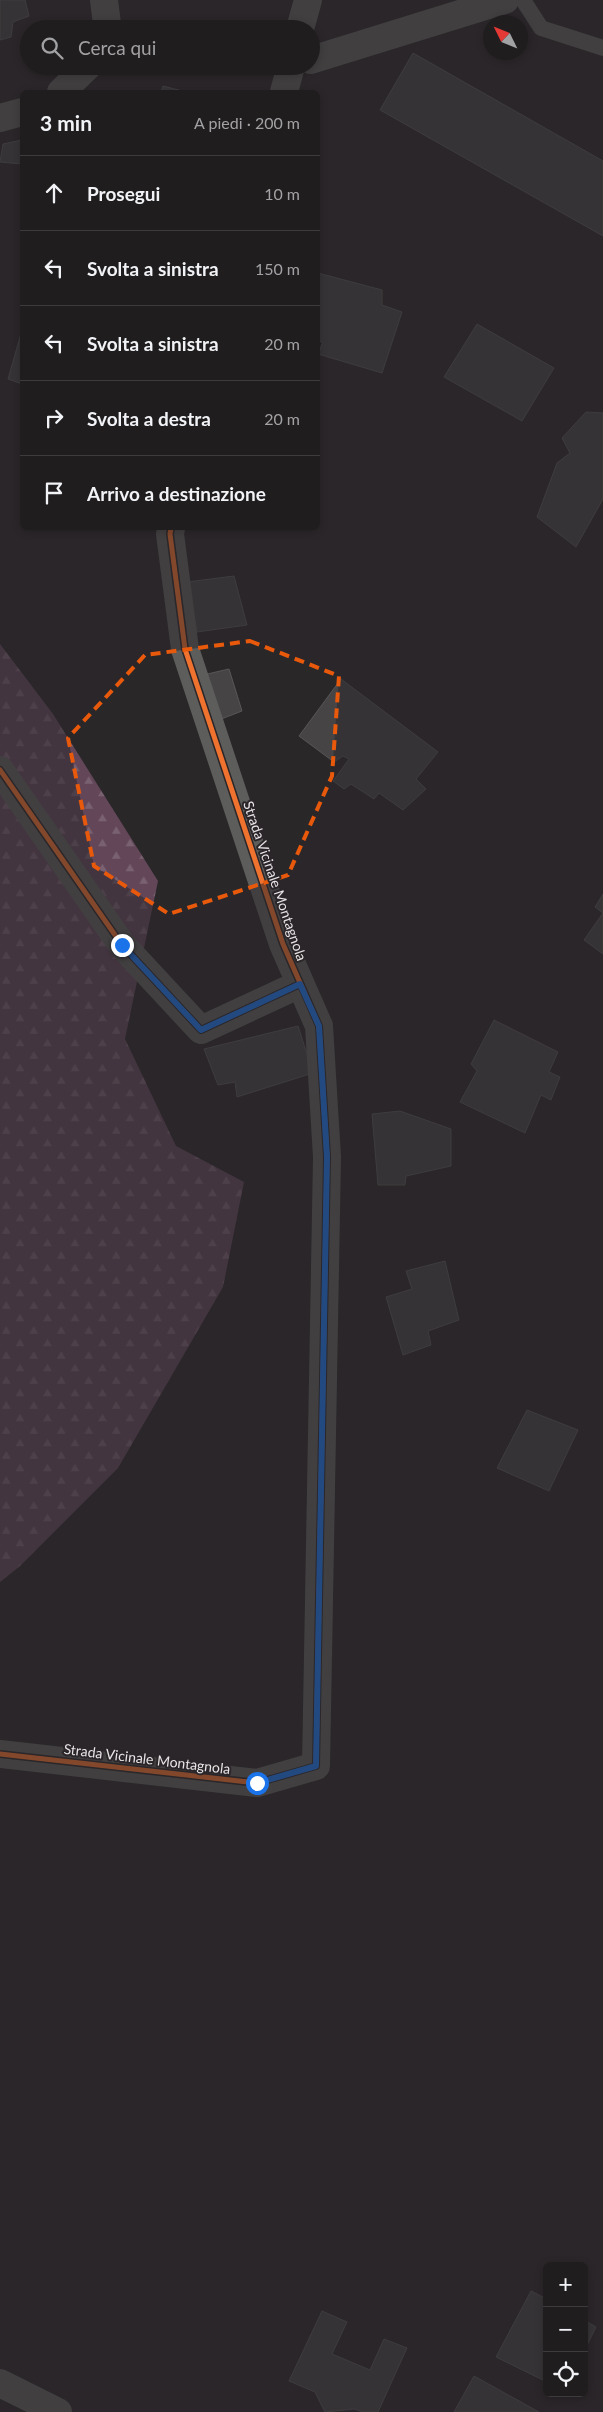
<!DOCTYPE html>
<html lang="it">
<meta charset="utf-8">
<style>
:root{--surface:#201d1f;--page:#2d2a2c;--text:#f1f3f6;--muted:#a2a2a4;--line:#3d3b3d}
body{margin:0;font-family:Lato,sans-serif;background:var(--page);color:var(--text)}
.controls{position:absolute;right:15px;bottom:15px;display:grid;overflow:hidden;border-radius:8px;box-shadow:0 2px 8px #0003}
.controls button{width:45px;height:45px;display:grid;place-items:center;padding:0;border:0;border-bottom:1px solid var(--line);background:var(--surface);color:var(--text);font:25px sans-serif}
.compass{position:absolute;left:483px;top:15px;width:45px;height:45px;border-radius:50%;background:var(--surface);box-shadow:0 2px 8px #0003;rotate:313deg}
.stop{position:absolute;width:15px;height:15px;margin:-11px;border:4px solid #1a73e8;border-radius:50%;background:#fff}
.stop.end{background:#1a73e8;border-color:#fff;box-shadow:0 1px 5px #0008}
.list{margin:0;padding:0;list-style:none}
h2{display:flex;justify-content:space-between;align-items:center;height:65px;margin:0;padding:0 20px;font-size:21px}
h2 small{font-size:16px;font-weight:400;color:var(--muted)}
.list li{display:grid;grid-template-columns:32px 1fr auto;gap:15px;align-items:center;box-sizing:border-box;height:75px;padding:0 20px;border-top:1px solid var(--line)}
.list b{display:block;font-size:19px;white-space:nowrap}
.list em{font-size:16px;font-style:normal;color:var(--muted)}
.icon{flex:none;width:28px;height:28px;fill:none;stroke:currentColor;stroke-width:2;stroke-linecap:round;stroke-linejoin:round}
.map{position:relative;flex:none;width:603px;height:2412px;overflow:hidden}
.search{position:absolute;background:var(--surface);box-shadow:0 2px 8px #0003;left:20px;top:20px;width:300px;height:55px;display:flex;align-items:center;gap:12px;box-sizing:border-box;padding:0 18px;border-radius:28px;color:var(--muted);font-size:19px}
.panel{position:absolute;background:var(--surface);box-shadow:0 2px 8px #0003;left:20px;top:90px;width:300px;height:440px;border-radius:8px}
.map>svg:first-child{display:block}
.forest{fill:url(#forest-firs)}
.building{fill:#464445;stroke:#585657}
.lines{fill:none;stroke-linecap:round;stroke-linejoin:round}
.service{stroke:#5d5e5c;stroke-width:16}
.minor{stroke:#5d5e5c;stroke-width:28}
.cycleway-casing{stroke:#2b2629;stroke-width:8}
.cycleway{stroke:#ef722f;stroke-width:5}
.route{stroke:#1a73e8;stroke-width:6}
.marked{fill:none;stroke:#e8590c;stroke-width:4;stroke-dasharray:10 6;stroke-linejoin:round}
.labels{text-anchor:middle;stroke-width:4;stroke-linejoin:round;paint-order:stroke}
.street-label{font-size:14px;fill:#e8e5e7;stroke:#2b2629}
</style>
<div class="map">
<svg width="603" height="2412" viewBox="0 0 603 2412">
<defs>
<pattern id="forest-firs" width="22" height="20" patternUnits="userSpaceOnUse" patternTransform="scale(1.25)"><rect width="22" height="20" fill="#634759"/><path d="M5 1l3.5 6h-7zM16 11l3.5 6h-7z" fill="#796171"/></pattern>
</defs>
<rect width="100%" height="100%" fill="#2a2729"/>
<polygon class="forest" points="0,644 53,714 158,881 125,1039 176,1146 244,1182 223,1287 118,1468 20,1566 0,1582"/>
<g class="building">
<polygon points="0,0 25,0 29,16 13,22 11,37 0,40"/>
<polygon points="413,53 603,161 603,236 380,110"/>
<polygon points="163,86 186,92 161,92"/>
<polygon points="22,140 22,164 0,162 3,144"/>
<polygon points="318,273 382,290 382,305 402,312 382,373 318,354 323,342 318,341"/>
<polygon points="477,324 554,368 522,421 444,377"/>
<polygon points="22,330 22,384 8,379"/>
<polygon points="586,412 603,413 603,499 576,547 537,517 557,463 570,453 562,438"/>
<polygon points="234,576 247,625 197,632 187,582"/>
<polygon points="229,669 242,711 216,721 203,675"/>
<polygon points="341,679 438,752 416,779 426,789 403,810 379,793 374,799 351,784 344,789 333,781 349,759 343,756 334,762 299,736"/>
<polygon points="603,894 603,954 584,940 603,913 595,907"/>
<polygon points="494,1020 558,1052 549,1072 560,1077 551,1100 541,1095 525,1133 460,1102 477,1071 471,1064"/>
<polygon points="298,1026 313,1073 237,1097 235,1082 218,1085 204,1049"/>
<polygon points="400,1111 451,1129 451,1166 406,1176 405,1185 378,1185 372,1114"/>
<polygon points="445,1261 459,1320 428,1331 431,1345 403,1355 386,1297 412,1289 406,1271"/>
<polygon points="527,1410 578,1430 549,1491 497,1468"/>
<polygon points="531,2291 547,2299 547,2382 496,2357"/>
<polygon points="322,2311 347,2322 332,2354 370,2370 384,2339 407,2348 378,2412 363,2412 354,2409 325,2412 315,2392 289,2381"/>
<polygon points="584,2320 596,2327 584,2351"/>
<polygon points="474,2376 539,2412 454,2412"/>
</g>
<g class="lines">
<polyline class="service" points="523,0 541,28 603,48"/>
<g class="minor">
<polyline points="104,0 107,24 105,29"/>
<polyline points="300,29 308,0"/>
<polyline points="311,60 505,0"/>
<polyline points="61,92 88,66"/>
<polyline points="284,92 291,66"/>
<polyline points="0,118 22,112"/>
<polyline points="0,770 122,945 201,1030 300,984"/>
<polyline points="0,1754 257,1783 316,1766 327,1157 319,1026 283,944 185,649 170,534 171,528"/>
<polyline points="0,2383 58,2412"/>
</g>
<g class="cycleway-casing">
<g id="cycleway">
<polyline points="0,770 122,945 201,1030 300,984"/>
<polyline points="0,1754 257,1783 316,1766 327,1157 319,1026 283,944 185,649 170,534 171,528"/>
</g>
</g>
<use href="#cycleway" class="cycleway"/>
</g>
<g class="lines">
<polyline class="route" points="122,945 201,1030 300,984 319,1026 327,1157 316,1766 257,1783"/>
</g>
<path d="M0 0H603V2412H0ZM 250,641 L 339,676 L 332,776 L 288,875 L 169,914 L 94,866 L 68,738 L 145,655 Z" fill="#2a2729" fill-opacity=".55" fill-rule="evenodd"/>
<path class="marked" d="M 250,641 L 339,676 L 332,776 L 288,875 L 169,914 L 94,866 L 68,738 L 145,655 Z"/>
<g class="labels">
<g class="street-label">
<text transform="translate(275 881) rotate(71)" y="5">Strada Vicinale Montagnola</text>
<text transform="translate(147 1759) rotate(7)" y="5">Strada Vicinale Montagnola</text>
</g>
</g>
</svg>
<div class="controls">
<button>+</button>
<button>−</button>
<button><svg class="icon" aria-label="locate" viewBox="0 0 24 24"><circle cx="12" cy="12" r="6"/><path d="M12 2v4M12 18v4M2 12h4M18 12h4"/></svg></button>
</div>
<svg class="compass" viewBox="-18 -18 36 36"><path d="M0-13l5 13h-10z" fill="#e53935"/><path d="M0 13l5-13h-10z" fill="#a2a2a4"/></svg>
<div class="stop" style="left:257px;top:1783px"></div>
<div class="stop end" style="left:122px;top:945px"></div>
<div class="search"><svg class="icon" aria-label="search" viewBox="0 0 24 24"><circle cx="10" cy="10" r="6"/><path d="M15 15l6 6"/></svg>Cerca qui</div>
<section class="panel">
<h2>3 min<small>A piedi · 200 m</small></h2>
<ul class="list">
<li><svg class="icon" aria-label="ahead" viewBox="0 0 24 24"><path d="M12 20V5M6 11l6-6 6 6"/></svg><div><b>Prosegui</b></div><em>10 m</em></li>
<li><svg class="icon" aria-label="left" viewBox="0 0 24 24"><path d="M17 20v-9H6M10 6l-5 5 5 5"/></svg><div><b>Svolta a sinistra</b></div><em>150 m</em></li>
<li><svg class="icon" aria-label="left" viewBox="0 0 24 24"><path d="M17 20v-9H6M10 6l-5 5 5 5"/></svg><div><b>Svolta a sinistra</b></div><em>20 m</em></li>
<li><svg class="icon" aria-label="right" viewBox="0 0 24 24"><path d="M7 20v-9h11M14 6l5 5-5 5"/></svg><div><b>Svolta a destra</b></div><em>20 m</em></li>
<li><svg class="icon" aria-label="arrive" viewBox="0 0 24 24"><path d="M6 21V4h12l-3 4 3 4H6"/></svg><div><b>Arrivo a destinazione</b></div></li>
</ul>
</section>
</div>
